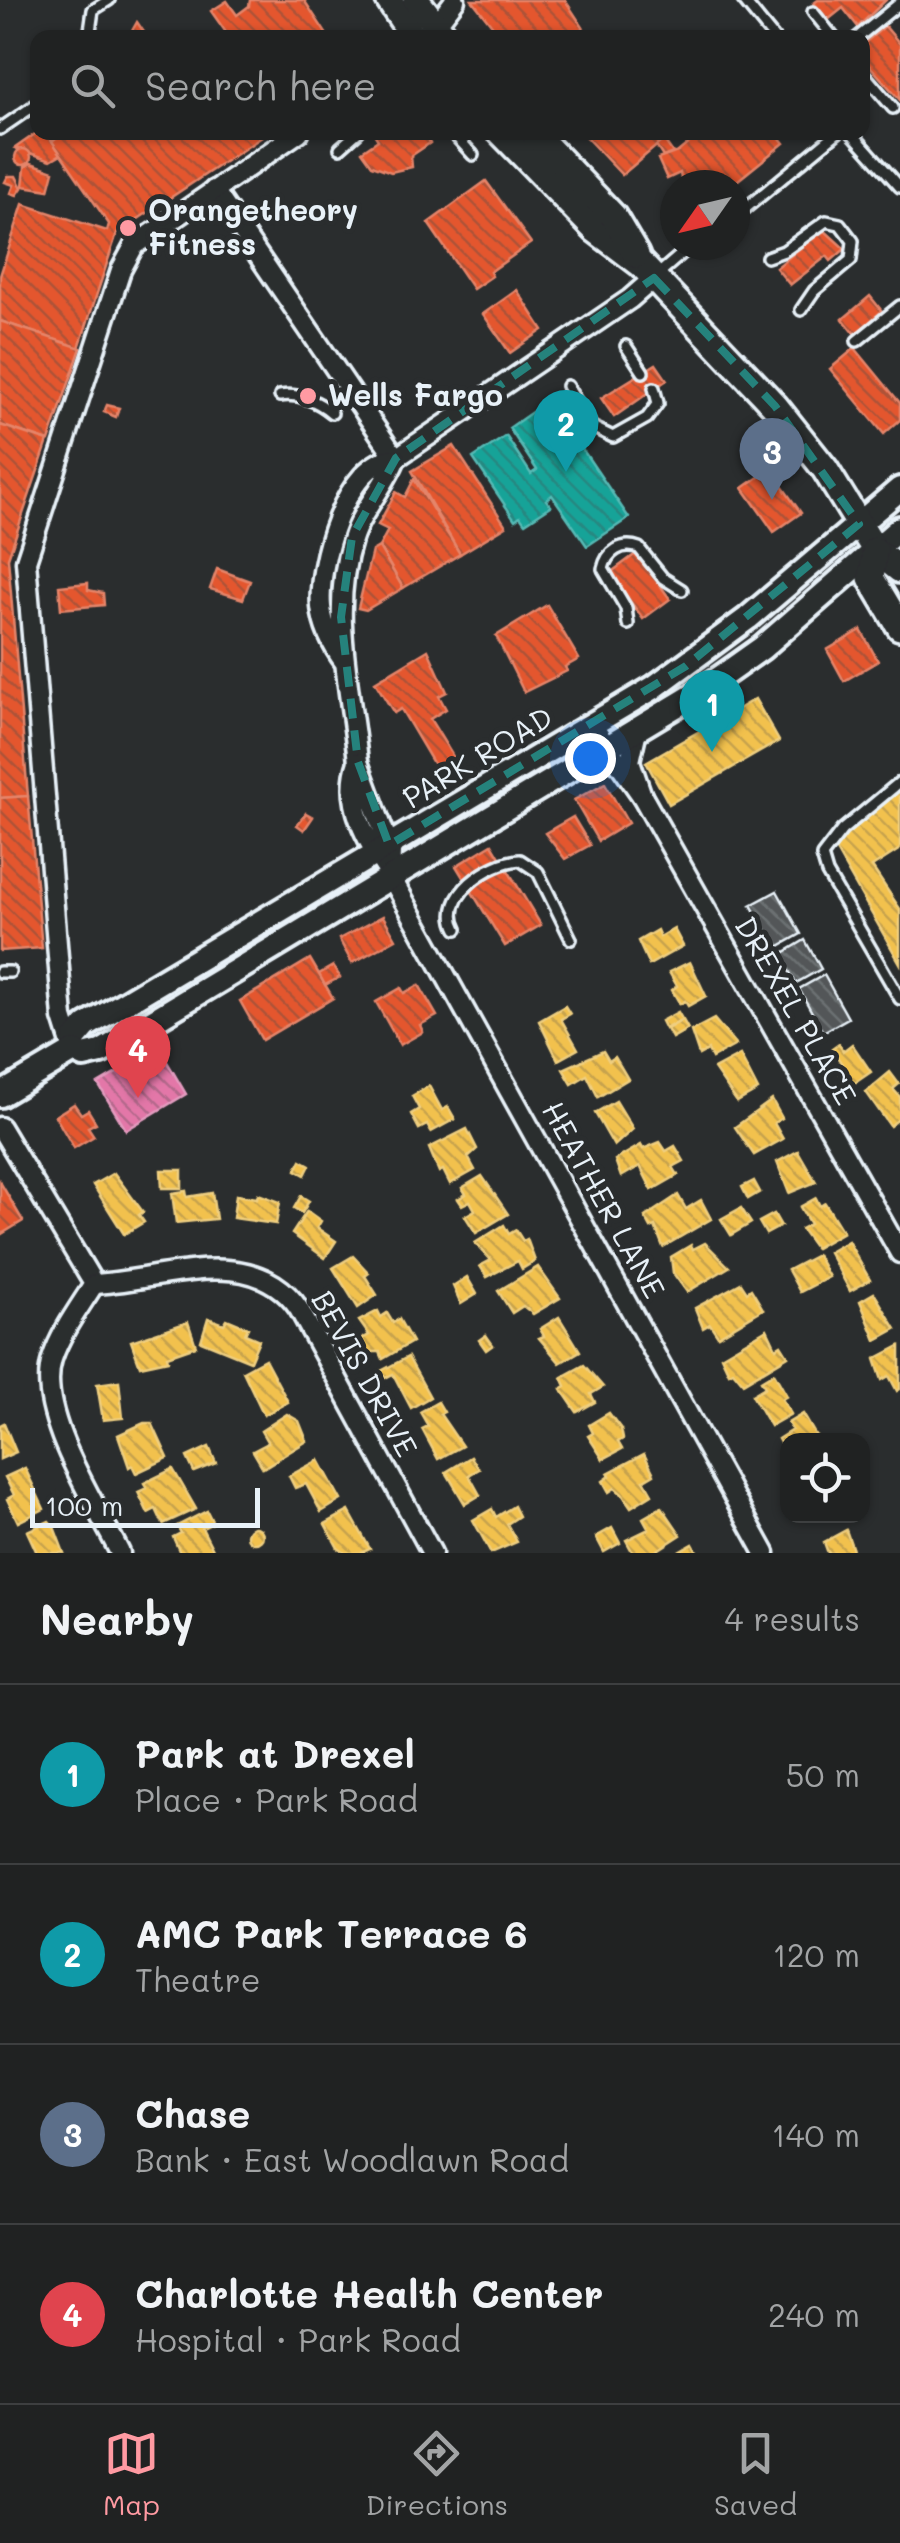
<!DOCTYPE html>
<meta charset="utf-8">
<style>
:root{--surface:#202222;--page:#2d2f2f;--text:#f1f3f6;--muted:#a2a4a5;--line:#3d3f40;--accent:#ff9aa2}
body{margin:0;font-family:Mali,sans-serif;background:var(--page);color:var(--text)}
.controls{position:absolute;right:30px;bottom:30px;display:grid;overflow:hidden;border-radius:20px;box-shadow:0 2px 8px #0004}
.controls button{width:90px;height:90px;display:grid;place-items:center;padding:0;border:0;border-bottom:2px solid var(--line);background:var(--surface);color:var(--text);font:50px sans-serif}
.compass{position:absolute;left:660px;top:170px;width:90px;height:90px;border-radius:50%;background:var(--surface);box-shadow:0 2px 8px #0004;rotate:236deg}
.scale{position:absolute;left:30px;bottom:25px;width:230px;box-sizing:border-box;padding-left:10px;border:5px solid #e8f1f8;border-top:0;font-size:28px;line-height:35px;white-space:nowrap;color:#e8f1f8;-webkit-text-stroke:8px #2a2d2e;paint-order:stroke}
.you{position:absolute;left:590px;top:758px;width:35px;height:35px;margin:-25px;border:8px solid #fff;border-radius:50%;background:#1a73e8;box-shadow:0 0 0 15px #1a73e833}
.badge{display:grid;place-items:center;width:65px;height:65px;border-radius:50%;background:var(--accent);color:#fff;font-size:32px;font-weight:700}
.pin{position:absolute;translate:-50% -82px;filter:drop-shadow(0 2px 5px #0008)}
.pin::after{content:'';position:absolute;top:52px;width:35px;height:30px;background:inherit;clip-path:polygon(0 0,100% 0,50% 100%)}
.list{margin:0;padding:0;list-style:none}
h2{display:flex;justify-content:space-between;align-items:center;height:130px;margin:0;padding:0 40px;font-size:42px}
h2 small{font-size:32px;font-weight:400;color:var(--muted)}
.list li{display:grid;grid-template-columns:65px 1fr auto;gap:30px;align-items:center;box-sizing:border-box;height:180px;padding:0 40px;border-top:2px solid var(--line)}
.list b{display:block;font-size:38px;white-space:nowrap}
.list p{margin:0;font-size:32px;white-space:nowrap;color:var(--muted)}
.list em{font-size:32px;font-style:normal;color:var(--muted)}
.icon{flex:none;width:55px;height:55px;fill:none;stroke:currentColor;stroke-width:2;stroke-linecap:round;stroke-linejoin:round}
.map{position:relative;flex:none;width:900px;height:1553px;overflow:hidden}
.search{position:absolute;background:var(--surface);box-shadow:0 2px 8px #0004;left:30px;right:30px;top:30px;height:110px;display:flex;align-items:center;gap:25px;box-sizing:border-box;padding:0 35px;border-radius:20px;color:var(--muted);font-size:38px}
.sheet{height:850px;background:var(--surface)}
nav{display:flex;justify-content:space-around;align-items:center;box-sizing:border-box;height:140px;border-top:2px solid var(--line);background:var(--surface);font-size:28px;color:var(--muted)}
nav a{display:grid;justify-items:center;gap:5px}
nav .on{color:var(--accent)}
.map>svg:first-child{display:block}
.homes{fill:url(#homes-back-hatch);stroke:#efcf81;stroke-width:2.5}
.shops{fill:url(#shops-back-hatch);stroke:#e5856b;stroke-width:2.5}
.health{fill:url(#health-back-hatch);stroke:#e49cc0;stroke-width:2.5}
.public{fill:url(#public-back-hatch);stroke:#56bab5;stroke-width:2.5}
.building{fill:url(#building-back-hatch);stroke:#e8f1f8;stroke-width:2.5}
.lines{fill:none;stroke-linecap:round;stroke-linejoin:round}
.service-casing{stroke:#e8f1f8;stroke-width:16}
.minor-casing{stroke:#e8f1f8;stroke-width:25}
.secondary-casing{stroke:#e8f1f8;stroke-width:30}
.primary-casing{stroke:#e8f1f8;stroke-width:32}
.service{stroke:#2a2d2e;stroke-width:9}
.minor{stroke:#2a2d2e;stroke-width:18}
.secondary{stroke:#2a2d2e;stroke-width:22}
.primary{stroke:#2a2d2e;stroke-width:25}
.marked{fill:none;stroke:#25827c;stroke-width:8;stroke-dasharray:20 12;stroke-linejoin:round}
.poi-dot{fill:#ff9aa2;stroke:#2a2d2e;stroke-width:4}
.labels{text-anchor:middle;stroke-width:10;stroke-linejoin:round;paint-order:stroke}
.poi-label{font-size:30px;font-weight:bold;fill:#e8f1f8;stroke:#2a2d2e;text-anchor:start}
.street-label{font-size:30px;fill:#e8f1f8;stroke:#2a2d2e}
</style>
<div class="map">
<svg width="900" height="1553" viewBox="0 0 900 1553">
<defs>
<pattern id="homes-back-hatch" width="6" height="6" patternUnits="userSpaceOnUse" patternTransform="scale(2.5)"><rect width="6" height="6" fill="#f2c14e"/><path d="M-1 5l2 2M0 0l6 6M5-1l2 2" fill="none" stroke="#c7a34d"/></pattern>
<pattern id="shops-back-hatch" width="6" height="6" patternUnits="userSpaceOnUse" patternTransform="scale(2.5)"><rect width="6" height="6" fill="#e4572e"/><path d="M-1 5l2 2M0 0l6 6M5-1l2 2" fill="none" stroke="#ad5238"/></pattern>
<pattern id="health-back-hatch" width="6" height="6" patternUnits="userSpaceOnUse" patternTransform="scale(2.5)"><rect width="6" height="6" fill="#e377a8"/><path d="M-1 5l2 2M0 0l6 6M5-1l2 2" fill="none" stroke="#b4698c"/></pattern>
<pattern id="public-back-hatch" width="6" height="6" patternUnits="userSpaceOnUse" patternTransform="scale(2.5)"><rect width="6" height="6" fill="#17a398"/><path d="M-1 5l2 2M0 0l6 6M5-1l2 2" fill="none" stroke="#258881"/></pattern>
<pattern id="building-back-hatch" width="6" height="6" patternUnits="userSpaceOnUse" patternTransform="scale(2.5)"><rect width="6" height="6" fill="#535759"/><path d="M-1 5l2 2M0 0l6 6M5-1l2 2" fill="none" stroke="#6c7072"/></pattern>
</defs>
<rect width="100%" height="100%" fill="#2a2d2e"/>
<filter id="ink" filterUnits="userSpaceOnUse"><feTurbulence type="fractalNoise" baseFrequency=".01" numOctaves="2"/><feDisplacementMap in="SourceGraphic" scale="20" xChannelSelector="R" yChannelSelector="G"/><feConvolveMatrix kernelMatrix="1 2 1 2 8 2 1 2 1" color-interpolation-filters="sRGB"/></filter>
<g filter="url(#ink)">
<g class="homes">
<polygon points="755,699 779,741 669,804 646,762"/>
<polygon points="900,787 900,849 872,867 900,909 900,963 832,844"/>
<polygon points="674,929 683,946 649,965 638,941 657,930 660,937"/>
<polygon points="690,962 706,996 688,1006 685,1001 680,1004 672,990 677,986 669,972"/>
<polygon points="565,1006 570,1014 561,1019 578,1049 558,1060 539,1021"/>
<polygon points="678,1012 682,1019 665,1029 661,1021"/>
<polygon points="714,1019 736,1045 712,1058 708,1050 699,1055 691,1031"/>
<polygon points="683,1020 688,1029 672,1038 667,1029"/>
<polygon points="839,1044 843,1051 852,1044 871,1072 849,1087 840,1073 846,1070 832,1049"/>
<polygon points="603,1051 609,1061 615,1057 628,1079 598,1097 587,1075 572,1084 563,1069"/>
<polygon points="740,1055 758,1090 737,1102 714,1069"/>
<polygon points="890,1072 899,1084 893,1089 900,1097 900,1118 890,1126 866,1092"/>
<polygon points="429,1086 442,1110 448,1107 455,1119 431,1132 427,1125 419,1129 411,1114 419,1109 412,1096"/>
<polygon points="772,1100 782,1118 774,1123 783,1139 754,1155 735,1127"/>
<polygon points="616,1101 633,1129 614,1146 595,1113"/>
<polygon points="467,1129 477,1149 468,1157 475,1170 450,1184 443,1170 439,1172 429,1148"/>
<polygon points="660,1142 666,1151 675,1146 684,1161 673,1167 678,1175 652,1190 640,1166 621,1177 615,1160 641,1145 643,1149"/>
<polygon points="798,1151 816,1182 789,1193 777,1162"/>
<polygon points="301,1160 310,1165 305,1175 296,1170"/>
<polygon points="161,1170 182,1170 182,1188 162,1188"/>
<polygon points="114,1173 143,1212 139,1215 144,1222 124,1234 93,1185"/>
<polygon points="482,1176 508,1214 476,1233 465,1216 475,1210 470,1201 462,1205 458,1199 466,1194 462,1188"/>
<polygon points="754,1181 760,1192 748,1199 742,1187"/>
<polygon points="186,1191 187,1197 212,1193 216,1219 176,1223 172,1193"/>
<polygon points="258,1194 280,1202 276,1224 233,1218 236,1195 257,1198"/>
<polygon points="678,1195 686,1209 701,1200 711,1219 663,1247 655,1226 651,1228 645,1217"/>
<polygon points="301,1196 309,1201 302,1213 294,1208"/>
<polygon points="816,1198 820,1206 825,1203 843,1232 815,1248 801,1229 810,1224 800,1207"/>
<polygon points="741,1208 751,1223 731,1235 721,1219"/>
<polygon points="307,1211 321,1221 317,1228 336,1241 325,1258 292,1234"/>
<polygon points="774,1214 781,1226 766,1234 759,1222"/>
<polygon points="504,1225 509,1234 516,1230 523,1241 527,1239 535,1261 522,1269 518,1261 487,1277 480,1266 491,1260 475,1243"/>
<polygon points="848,1241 870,1280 850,1291 829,1252"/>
<polygon points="705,1243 729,1267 687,1292 673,1273 671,1257 691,1245 693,1249"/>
<polygon points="817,1255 829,1277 800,1292 788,1270"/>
<polygon points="353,1256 369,1273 365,1276 377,1295 358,1308 333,1268"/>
<polygon points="538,1267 560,1298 533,1314 523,1306 512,1313 498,1291"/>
<polygon points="467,1277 477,1294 461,1304 453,1286"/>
<polygon points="741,1283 747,1292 751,1289 763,1309 718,1336 710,1324 703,1328 695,1308"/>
<polygon points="874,1293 896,1329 876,1340 860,1301"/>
<polygon points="378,1311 381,1317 387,1313 393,1323 399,1319 412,1342 383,1359 380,1352 366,1352 360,1340 369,1335 359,1321"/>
<polygon points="559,1317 580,1351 560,1363 539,1338 544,1336 540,1329"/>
<polygon points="208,1318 224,1324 227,1319 248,1328 245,1334 259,1340 250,1361 201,1341"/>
<polygon points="188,1322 196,1346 167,1356 168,1360 140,1366 131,1341"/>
<polygon points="767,1329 776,1348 781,1345 788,1356 743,1383 733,1371 729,1373 721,1356"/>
<polygon points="486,1335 493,1345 486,1350 479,1340"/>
<polygon points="900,1346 900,1389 897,1391 889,1376 882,1380 875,1359"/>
<polygon points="408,1357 430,1397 411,1408 393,1374 385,1378 381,1371"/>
<polygon points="265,1359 288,1402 264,1415 243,1371"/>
<polygon points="584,1365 603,1387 591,1394 595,1402 577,1412 561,1389 566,1386 562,1377"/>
<polygon points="774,1373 787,1396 782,1399 791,1414 770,1426 752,1395 765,1387 761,1381"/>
<polygon points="119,1381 123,1418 103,1420 97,1384"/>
<polygon points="438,1402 444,1412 440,1414 462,1446 438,1459 422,1429 428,1426 420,1412"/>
<polygon points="609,1413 621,1429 623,1439 618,1442 622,1449 603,1459 588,1436 593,1433 589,1425"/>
<polygon points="287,1414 299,1421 307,1441 263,1468 253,1451 268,1443 261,1431"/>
<polygon points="803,1414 816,1436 788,1440 786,1454 778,1439 792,1430 788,1423"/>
<polygon points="4,1423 16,1452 0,1459 0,1425"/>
<polygon points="144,1423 152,1423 168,1458 136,1473 132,1465 129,1467 118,1435"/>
<polygon points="209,1447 216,1463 194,1472 187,1457"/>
<polygon points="644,1454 654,1474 644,1480 652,1494 631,1507 622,1494 615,1488 609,1492 603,1481 610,1476 608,1473"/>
<polygon points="471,1457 479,1469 469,1475 480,1495 465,1504 446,1472"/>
<polygon points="319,1460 341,1500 321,1512 306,1484 295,1488 289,1476"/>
<polygon points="25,1468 44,1509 18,1522 7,1499 14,1495 5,1477"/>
<polygon points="173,1469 196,1509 163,1524 156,1509 148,1513 138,1492 147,1488 144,1483"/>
<polygon points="514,1506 519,1516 507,1524 517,1542 491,1553 473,1520 492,1509 496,1517"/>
<polygon points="662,1507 681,1535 653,1553 633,1553 626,1540 649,1529 643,1518"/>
<polygon points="207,1511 213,1523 202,1528 213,1550 180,1553 173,1537 181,1533 177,1526"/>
<polygon points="349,1511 370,1549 361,1553 345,1553 338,1548 325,1524"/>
<polygon points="49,1521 54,1527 64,1553 37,1553 27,1531"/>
<circle cx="255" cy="1535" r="8"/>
<polygon points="612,1528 620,1543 604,1552 596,1537"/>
<polygon points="846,1530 854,1553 828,1553 824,1542"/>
<polygon points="693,1544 698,1553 677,1553"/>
</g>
<g class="shops">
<polygon points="250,0 304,0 329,38 230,38 211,11 227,1 237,15 249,6"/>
<polygon points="472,0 565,0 590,38 502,38"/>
<polygon points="818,0 886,0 858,27 843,8 828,20 814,3"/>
<polygon points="137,22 148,38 128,38"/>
<polygon points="885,26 900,44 900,100 862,57 862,45"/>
<polygon points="38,132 46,132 61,154 51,160 15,148"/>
<polygon points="64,132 265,135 117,233 79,348 0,321 0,276 23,204 107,231 109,224 52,141"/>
<polygon points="373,132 425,132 430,143 411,156 412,167 391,172 372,165 362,151 378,140"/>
<polygon points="581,132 662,132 666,138 622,175"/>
<polygon points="702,132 775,132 784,143 732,185 682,185 680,173 667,179 658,159 678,152"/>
<polygon points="664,140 673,153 663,157 656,146"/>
<circle cx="23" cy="157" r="8"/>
<polygon points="31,163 54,171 49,190 23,186 25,167"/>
<polygon points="8,176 16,176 22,188 17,195 11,193 14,185 5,182"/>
<polygon points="486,181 531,243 490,272 492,276 473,289 428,223"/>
<polygon points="823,229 845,249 831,261 827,256 790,285 776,268"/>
<polygon points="517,290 543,330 510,353 483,314"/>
<polygon points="870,296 882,311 855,334 843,319"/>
<polygon points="0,321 81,348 49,441 0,425"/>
<polygon points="855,348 900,403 900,420 884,434 830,369"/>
<polygon points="656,364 667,380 614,417 601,398"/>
<polygon points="107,405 119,408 116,417 104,412"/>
<polygon points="0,425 48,441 8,558 28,796 0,798"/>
<polygon points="454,446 506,526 460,554 412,471"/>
<polygon points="770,469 801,513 774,532 743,488"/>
<polygon points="414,479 460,554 403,588 379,547 388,530 378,525 396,492 405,497"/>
<polygon points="379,547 403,588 366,610 358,608 372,551"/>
<polygon points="637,553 670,599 643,619 610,573"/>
<polygon points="217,569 250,581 243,599 210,589"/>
<polygon points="88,583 88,590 103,593 104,605 61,609 59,586"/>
<polygon points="547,605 579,659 565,667 567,671 524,692 496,636"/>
<polygon points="861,630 878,661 844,681 827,650"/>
<polygon points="428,650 447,692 439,696 446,709 430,719 457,763 439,773 401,709 394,713 375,682"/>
<polygon points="605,783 628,823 598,841 574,800"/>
<polygon points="28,796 42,948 0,951 0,798"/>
<polygon points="306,813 313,817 304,830 297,825"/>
<polygon points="573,817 590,845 565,859 545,833"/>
<polygon points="492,844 541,925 505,946 456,866"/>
<polygon points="383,916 396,939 352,963 339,939"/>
<polygon points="310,959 333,998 262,1040 240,1001"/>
<polygon points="333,966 340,977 325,985 319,974"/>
<polygon points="419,985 437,1016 420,1025 423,1032 400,1045 376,1002 401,988 404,993"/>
<polygon points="74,1104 81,1114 88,1110 96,1123 88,1127 94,1136 74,1148 55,1116"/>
<polygon points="0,1182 23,1221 0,1235"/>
</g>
<polygon class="health" points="159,1048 186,1094 126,1130 98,1084"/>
<polygon class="public" points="549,400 629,518 587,546 552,495 546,500 551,506 525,523 520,516 515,520 473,458 506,436 531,474 537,470 509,428"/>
<g class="building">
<polygon points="777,891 801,934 776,948 751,905"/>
<polygon points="805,940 821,969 796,983 780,955"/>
<polygon points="824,975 848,1018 823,1032 799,989"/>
</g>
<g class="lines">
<g class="service-casing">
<g id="service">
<polyline points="743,0 774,38"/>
<polyline points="813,12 834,38"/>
<polyline points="89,38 93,10 109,0"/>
<polyline points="857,38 900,3"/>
<polyline points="862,72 893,108"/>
<polyline points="0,129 38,103"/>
<polyline points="452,132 473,155"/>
<polyline points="851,132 900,187"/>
<polyline points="340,148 358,132"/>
<polyline points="735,217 838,132"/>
<polyline points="767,257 784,251 826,221 840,224 853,241 851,260 814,291 801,310"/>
<polyline points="656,276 692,245"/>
<polyline points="857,341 900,306"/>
<polyline points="626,346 643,372"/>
<polyline points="567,386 592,427 613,437 647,418 658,403 654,388"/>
<path d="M 280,396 C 299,393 318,401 332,413"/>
<path d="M 628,624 L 626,608 L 603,569 C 607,551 622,542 639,548 L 663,578 L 682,590"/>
<polyline points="900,782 842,830 822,856 827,873 900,999"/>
<path d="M 457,929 C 439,896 489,862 520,860 L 538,872 L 571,939"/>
<polyline points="0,972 10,972"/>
</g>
</g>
<g class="minor-casing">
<g id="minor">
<polyline points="429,34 455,0"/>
<polyline points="214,190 396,458 630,299 654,278"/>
<path d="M 345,663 C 333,647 323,628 321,607 C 317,566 345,460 396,458 C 385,487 361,510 352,540 C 329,612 351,689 358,762"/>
<polyline points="592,725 642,796 630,761 637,730"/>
<path d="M 358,762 L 391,851 L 390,875 C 368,843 343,803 358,762 Z"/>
<polyline points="642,796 900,1253"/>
<polyline points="390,875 765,1553"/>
<polyline points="74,1053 63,1018 26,561 121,270 134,246 299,132"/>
<path d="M 0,1127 L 94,1284 C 79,1308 61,1332 52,1359 C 35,1413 96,1504 120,1553"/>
<path d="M 94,1284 C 162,1281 253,1241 299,1309 L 432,1553"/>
</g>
</g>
<g class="secondary-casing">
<g id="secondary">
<polyline points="74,1051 74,1040 86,1026 653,688 748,618 900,489"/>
<polyline points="0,1095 74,1051 84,1056 101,1052 704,689 762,648 900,528"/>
</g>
</g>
<g class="primary-casing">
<g id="primary">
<polyline points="389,0 414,38"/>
<polyline points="416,0 446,38"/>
<polyline points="501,132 596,230 641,264 775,406 825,469 875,550 900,570"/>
<polyline points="533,132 613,216 636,255"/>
<polyline points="875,550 871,578 900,627"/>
</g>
</g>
<use href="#service" class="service"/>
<use href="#minor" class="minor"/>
<use href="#secondary" class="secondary"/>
<use href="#primary" class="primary"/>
</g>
</g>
<path class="marked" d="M 654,278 L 775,406 L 859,524 L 686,666 L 389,845 L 358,762 L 341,617 L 352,537 L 396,458 Z"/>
<g class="poi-dot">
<circle cx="128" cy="228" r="10"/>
<circle cx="308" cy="396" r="10"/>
</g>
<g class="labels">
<g class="poi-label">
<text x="148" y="221">Orangetheory<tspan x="148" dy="34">Fitness</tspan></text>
<text x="328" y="406">Wells Fargo</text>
</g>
<g class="street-label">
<text transform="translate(478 758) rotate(-31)" y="10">PARK ROAD</text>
<text transform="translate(795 1011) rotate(60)" y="10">DREXEL PLACE</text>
<text transform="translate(603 1200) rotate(61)" y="10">HEATHER LANE</text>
<text transform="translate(364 1374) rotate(61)" y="10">BEVIS DRIVE</text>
</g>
</g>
</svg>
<div class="controls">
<button><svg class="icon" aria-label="locate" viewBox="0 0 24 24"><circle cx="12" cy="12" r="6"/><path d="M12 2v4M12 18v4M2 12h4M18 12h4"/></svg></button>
</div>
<svg class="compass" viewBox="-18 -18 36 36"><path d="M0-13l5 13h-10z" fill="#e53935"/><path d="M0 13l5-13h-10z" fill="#a2a4a5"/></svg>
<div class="scale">100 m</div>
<div class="you"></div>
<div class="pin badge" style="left:712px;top:752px;background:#0f9aa8">1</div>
<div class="pin badge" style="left:566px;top:472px;background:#0f9aa8">2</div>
<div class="pin badge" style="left:772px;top:500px;background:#5c6f8a">3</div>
<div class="pin badge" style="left:138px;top:1098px;background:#e0444e">4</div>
<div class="search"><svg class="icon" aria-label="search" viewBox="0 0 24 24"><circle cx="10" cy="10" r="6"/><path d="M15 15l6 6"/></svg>Search here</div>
</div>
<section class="sheet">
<h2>Nearby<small>4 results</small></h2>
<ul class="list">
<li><span class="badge" style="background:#0f9aa8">1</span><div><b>Park at Drexel</b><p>Place · Park Road</p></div><em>50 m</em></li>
<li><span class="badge" style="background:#0f9aa8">2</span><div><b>AMC Park Terrace 6</b><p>Theatre</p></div><em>120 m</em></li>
<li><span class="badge" style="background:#5c6f8a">3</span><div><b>Chase</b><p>Bank · East Woodlawn Road</p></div><em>140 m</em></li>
<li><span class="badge" style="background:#e0444e">4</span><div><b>Charlotte Health Center</b><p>Hospital · Park Road</p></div><em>240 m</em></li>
</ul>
</section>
<nav>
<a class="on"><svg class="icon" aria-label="map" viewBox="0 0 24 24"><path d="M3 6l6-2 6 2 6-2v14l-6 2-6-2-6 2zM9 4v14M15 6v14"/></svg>Map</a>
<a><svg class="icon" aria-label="directions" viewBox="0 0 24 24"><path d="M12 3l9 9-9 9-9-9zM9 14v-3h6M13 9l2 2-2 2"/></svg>Directions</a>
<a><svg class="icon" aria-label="saved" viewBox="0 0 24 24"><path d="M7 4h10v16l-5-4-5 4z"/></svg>Saved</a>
</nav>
